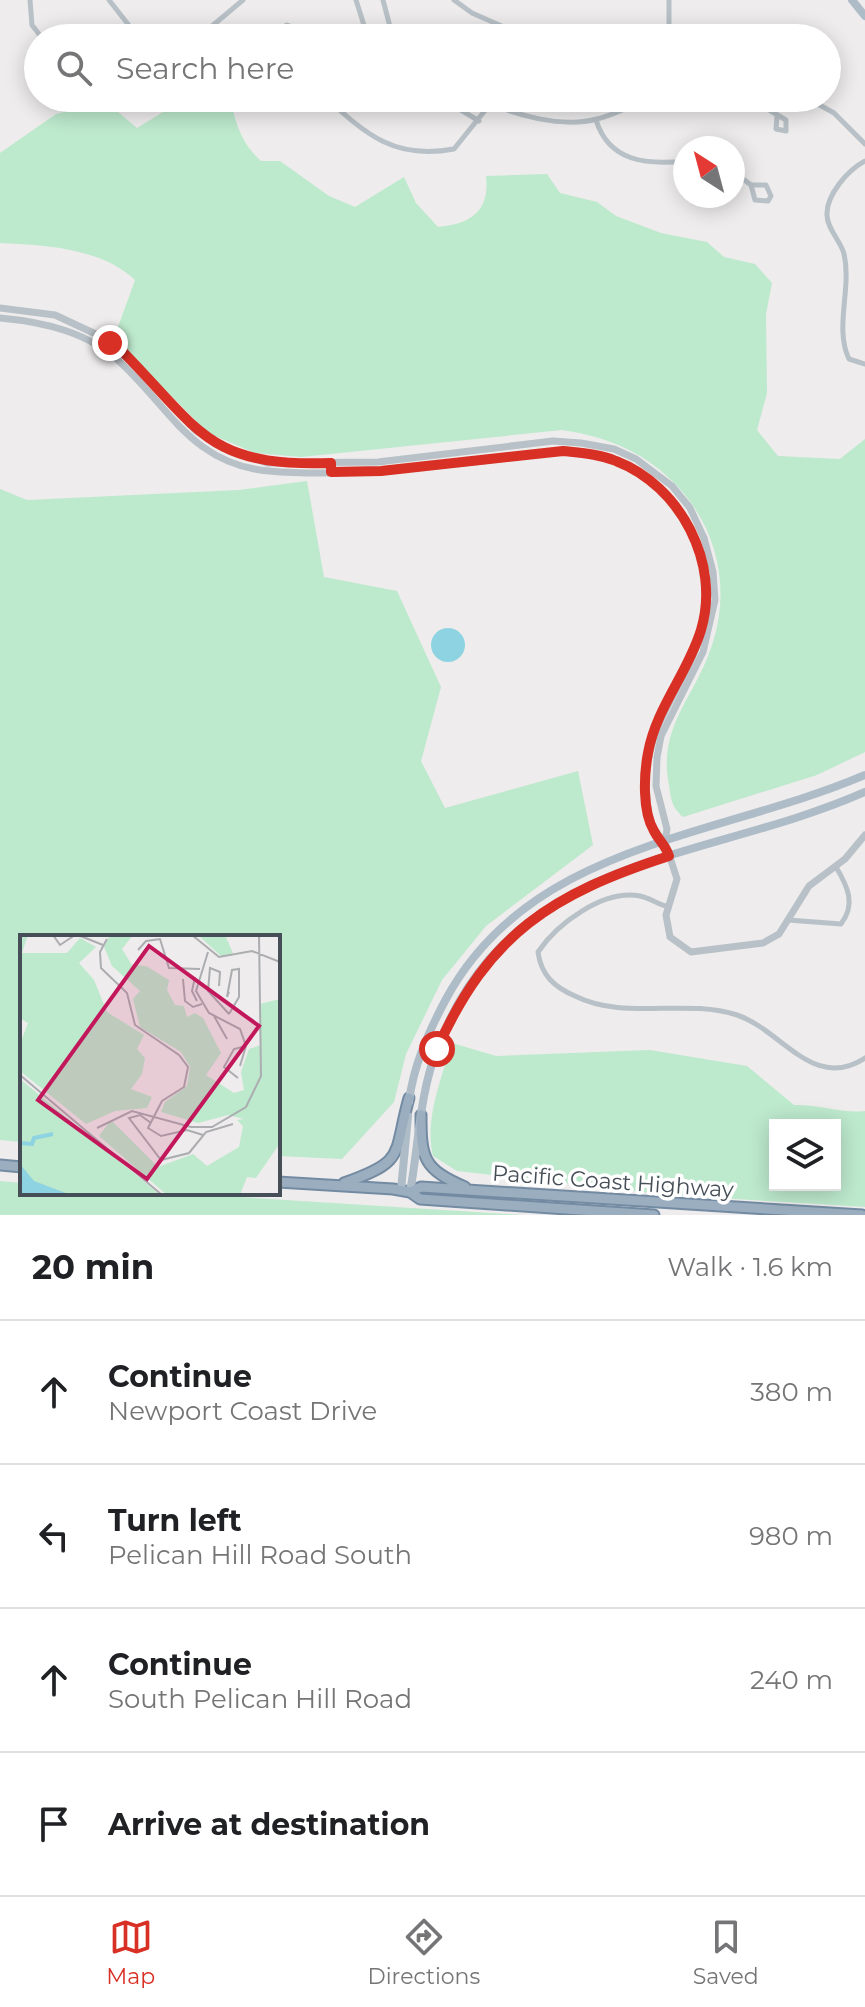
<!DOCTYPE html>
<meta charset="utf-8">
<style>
:root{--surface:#fff;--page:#f6f6f6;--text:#202124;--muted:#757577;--line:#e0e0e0;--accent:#d93025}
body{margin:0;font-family:Montserrat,sans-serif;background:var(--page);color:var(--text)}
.controls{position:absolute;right:24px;bottom:24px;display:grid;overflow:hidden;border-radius:0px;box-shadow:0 4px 20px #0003}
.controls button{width:72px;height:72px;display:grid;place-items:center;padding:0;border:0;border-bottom:2px solid var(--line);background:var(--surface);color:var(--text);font:40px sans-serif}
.compass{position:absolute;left:673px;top:136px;width:72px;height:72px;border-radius:50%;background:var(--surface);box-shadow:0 4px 20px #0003;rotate:324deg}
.stop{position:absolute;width:24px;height:24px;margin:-18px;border:6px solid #d93025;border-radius:50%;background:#fff}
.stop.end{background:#d93025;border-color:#fff;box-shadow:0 2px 8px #0008}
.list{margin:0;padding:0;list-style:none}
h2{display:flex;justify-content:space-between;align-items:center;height:104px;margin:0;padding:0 32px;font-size:34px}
h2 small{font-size:26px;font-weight:400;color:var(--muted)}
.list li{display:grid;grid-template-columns:52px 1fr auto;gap:24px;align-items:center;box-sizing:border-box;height:144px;padding:0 32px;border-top:2px solid var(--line)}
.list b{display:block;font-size:30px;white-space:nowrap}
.list p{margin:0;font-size:26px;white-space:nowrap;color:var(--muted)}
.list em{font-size:26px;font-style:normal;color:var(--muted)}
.icon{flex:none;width:44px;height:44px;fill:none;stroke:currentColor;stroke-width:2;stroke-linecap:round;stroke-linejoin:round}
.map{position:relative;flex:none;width:865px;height:1215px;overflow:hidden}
.search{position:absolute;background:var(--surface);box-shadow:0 4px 20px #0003;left:24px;right:24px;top:24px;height:88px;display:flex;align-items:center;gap:20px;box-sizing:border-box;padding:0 28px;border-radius:44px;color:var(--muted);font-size:30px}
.sheet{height:680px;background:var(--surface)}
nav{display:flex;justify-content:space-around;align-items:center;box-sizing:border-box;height:112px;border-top:2px solid var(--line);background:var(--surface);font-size:22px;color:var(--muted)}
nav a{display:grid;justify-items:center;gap:4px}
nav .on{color:var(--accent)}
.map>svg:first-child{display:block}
.green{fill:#bde9cd;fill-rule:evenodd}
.water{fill:#8ed3e2}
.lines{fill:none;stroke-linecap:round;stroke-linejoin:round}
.trunk-casing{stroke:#738ba2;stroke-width:13}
.minor{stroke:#b8c1c7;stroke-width:5}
.tertiary{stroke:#b8c1c7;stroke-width:7}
.primary{stroke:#aebcc8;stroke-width:8}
.trunk{stroke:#9baebf;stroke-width:9}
.route{stroke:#d93025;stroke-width:10}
.labels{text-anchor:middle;stroke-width:7;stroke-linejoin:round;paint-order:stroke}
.street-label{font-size:22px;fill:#464f57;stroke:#fff}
.inset-river{fill:none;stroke:#8ed3e2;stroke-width:4}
.inset-road{fill:none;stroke:#abadb0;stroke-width:2}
.view{fill:#c2185b;fill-opacity:0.15;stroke:#c2185b;stroke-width:4}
.inset-edge{fill:none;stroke:#464f57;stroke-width:4}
</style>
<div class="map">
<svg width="865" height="1215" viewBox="0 0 865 1215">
<rect width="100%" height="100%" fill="#eeecec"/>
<g class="green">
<path d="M 230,98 C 236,124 241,143 261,161 L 280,161 L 329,196 L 355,207 L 404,177 L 416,203 L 438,227 C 471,224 490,211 486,176 L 547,174 L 560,193 L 597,202 L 616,216 L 661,233 L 707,242 L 724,257 L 755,264 L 772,283 L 766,314 L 767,393 L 757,430 L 778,456 L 840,459 L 865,439 L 865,752 L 817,775 L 683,817 C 672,807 671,800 669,785 C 657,725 697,696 713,642 C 730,588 718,531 679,488 C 647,453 609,437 562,430 L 301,457 L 255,453 L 208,433 L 114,338 L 135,280 C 102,248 44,245 0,243 L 0,153 L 56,114 L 105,101 L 137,128 L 181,101 Z"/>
<polygon points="307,481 324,577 397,591 441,687 421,761 445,808 578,771 593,845 486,926 442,980 406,1054 394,1102 342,1159 278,1156 278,937 22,937 22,1142 0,1140 0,489 27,500 239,490"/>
<path d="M 452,1043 L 496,1056 L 650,1050 L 747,1066 L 794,1105 C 818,1104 843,1114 865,1111 L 865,1207 L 668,1195 L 457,1171 L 433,1156 C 424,1120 442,1077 452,1043 ZM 835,1125 L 835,1185 L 775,1185 L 775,1125 Z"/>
<polygon points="0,1181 22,1183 22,1193 175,1193 523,1215 0,1215"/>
</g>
<circle class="water" cx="448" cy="645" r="17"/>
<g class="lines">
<g class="trunk-casing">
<g id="trunk">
<path d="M 421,1115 C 421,1158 423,1169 465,1187"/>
<polyline points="0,1165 22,1167"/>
<polyline points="278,1182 393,1189 410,1192 420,1199 654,1215"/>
<path d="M 344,1183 C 407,1161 393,1155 409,1098"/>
<polyline points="410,1192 421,1187 862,1215"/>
</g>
</g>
<g class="minor">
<polyline points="30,0 32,25 42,38"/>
<polyline points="109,0 131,28 150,38"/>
<polyline points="356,0 368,38"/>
<polyline points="383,0 393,38"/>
<polyline points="454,0 472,13 529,38"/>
<polyline points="188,38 212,26 243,0"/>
<polyline points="283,38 282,28 287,25 298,29 298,38"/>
<polyline points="669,38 669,0"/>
<path d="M 326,98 C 367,135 395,160 454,149 L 491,103"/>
<polyline points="432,98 451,104 479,121"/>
<path d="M 483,98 C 511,116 564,128 597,119 C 614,115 633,105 649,98"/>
<polyline points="701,98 705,101 716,98"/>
<polyline points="749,98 786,120 786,131 776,129 777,116"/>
<polyline points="807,98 834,113 865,144"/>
<path d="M 596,120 C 609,162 647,165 685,161"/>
<path d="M 865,161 C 848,170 826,195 827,215 C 827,229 841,241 844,254 C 852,288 834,328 849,359 L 865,364"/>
<polyline points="733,171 751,185 766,185 771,196 768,201 755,200 751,185"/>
<path d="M 669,907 C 659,905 650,898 640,896 C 603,889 557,924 538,952 C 541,975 554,987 575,996 C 625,1021 684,998 737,1015 C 782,1030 813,1092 865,1058"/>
<path d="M 788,920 L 841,924 C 856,904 848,887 836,867"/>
</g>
<g class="tertiary">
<polyline points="0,308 55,315 100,336 124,353 195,430 222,447 267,463 378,462 553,441 581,443 614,449 636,459 672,486 690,508 704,538 713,572 715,600 703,652 661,736 657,757 656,786 667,829 665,842 677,879 666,915 670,937 691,952 763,943 779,934 809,886 845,859 865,835"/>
<path d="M 0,318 C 44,322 89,332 122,364 C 170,409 194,465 269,471 C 336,477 406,469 474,462 C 510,459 551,447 588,453 C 626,460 666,485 685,519 C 703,551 710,588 703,624 C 689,691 640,720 647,799 C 648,817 652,830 665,842"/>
</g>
<g class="primary">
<polyline points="852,0 865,16"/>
<path d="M 409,1102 C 413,1066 429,1031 446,999 C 530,843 718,838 865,775"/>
<polyline points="401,1190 408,1116"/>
<path d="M 410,1192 C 419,1144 419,1096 437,1049 C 512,851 702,864 865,792"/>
</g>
<use href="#trunk" class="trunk"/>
</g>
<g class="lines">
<path class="route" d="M 110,343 L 124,353 C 201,432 209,467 331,463 L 331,472 L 381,471 L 563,451 C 581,453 599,454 616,461 C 681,486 721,564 701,630 C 688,673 656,708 648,753 C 644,774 642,811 654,831 C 659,841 665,844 669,856 C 552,894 489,933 437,1049"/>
</g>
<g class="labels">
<g class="street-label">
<text transform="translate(613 1181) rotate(4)" y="8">Pacific Coast Highway</text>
</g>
</g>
<g transform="translate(20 935)">
<rect width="260" height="260" fill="#eeecec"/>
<path d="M 0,0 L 8,0 L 2,18 L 47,18 L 60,3 L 76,12 L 59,28 L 74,45 L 87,77 L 124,100 L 117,114 L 125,123 L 122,139 L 111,154 L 132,162 L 127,173 L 95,176 L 66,189 L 0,136 L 0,109 L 8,88 L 0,83 ZM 90,0 L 113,0 L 102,14 L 112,30 L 126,31 L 149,45 L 147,55 L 155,70 L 164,71 L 167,82 L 175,78 L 183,83 L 201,118 L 186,140 L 214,158 L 224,155 L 221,137 L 229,114 L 241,110 L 240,69 L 260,64 L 260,208 L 236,243 L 227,242 L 220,260 L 147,260 L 79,201 L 91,185 L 138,232 L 173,219 L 187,231 L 219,212 L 223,191 L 217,185 L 224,184 L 208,180 L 178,188 L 141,177 L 145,167 L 167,151 L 170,132 L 161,117 L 120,92 L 113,64 L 120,56 L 92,31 L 84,12 ZM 178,0 L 205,0 L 213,18 L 202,22 ZM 0,144 L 140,260 L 0,260 Z" fill="#bde9cd"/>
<path d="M 0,229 L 14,246 L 51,260 L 0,260 Z" fill="#8ed3e2"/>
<path class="inset-river" d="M 0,208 L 12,209 L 14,203 L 33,199"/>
<path class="inset-road" d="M 33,0 L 40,10 L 55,0M 58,0 L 83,10M 172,0 L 199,22 L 232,16 L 260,27M 87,4 L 80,17 L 81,33 L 107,58 L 115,90 L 159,120 L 168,132 L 164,152 L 142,166 L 128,193 L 141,201 L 167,195 L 183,200M 118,15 L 126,6 L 140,4 L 149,33 L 180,34M 188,17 L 176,56 L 189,78 L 220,94 L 226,111 L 220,131M 175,42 L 172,56 L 177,66M 163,44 L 165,66 L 173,72 L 182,69M 199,51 L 200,37 L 190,33 L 188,56 L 209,79M 209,79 L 219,62 L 219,34 L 212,35 L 207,62 L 209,57M 194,81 L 207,104M 0,140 L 142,260M 218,143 L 204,132 L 214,114 L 226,111M 131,188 L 120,180 L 109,183 L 141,225 L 169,218 L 186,197 L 213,189M 77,193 L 112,176 L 171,192 L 192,192 L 226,172 L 241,141 L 239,0"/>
<path class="view" d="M 129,11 L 239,91 L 127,244 L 18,165 Z"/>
<rect width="260" height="260" class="inset-edge"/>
</g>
</svg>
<div class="controls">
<button><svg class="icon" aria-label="layers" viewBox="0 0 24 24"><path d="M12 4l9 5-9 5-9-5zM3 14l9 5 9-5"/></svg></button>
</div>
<svg class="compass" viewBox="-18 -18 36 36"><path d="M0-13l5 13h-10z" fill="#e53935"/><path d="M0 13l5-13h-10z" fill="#757577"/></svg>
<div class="stop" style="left:437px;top:1049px"></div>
<div class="stop end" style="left:110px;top:343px"></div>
<div class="search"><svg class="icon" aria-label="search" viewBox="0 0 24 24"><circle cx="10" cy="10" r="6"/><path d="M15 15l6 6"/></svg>Search here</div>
</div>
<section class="sheet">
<h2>20 min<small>Walk · 1.6 km</small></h2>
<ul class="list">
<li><svg class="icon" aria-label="ahead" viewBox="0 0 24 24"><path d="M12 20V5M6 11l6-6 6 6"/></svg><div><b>Continue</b><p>Newport Coast Drive</p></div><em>380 m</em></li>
<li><svg class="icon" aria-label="left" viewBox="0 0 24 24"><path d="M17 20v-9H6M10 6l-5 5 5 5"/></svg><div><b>Turn left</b><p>Pelican Hill Road South</p></div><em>980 m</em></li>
<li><svg class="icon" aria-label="ahead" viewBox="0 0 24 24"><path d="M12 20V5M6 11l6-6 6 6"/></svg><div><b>Continue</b><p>South Pelican Hill Road</p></div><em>240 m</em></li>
<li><svg class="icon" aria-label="arrive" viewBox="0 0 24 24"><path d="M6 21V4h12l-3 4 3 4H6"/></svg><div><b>Arrive at destination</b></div></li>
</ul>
</section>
<nav>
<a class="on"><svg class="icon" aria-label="map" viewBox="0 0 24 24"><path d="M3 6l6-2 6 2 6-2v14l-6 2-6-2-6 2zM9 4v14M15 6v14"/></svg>Map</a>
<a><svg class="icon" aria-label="directions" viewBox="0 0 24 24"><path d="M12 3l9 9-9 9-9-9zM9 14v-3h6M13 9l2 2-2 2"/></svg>Directions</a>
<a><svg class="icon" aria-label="saved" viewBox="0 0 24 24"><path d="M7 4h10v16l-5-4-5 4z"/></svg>Saved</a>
</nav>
